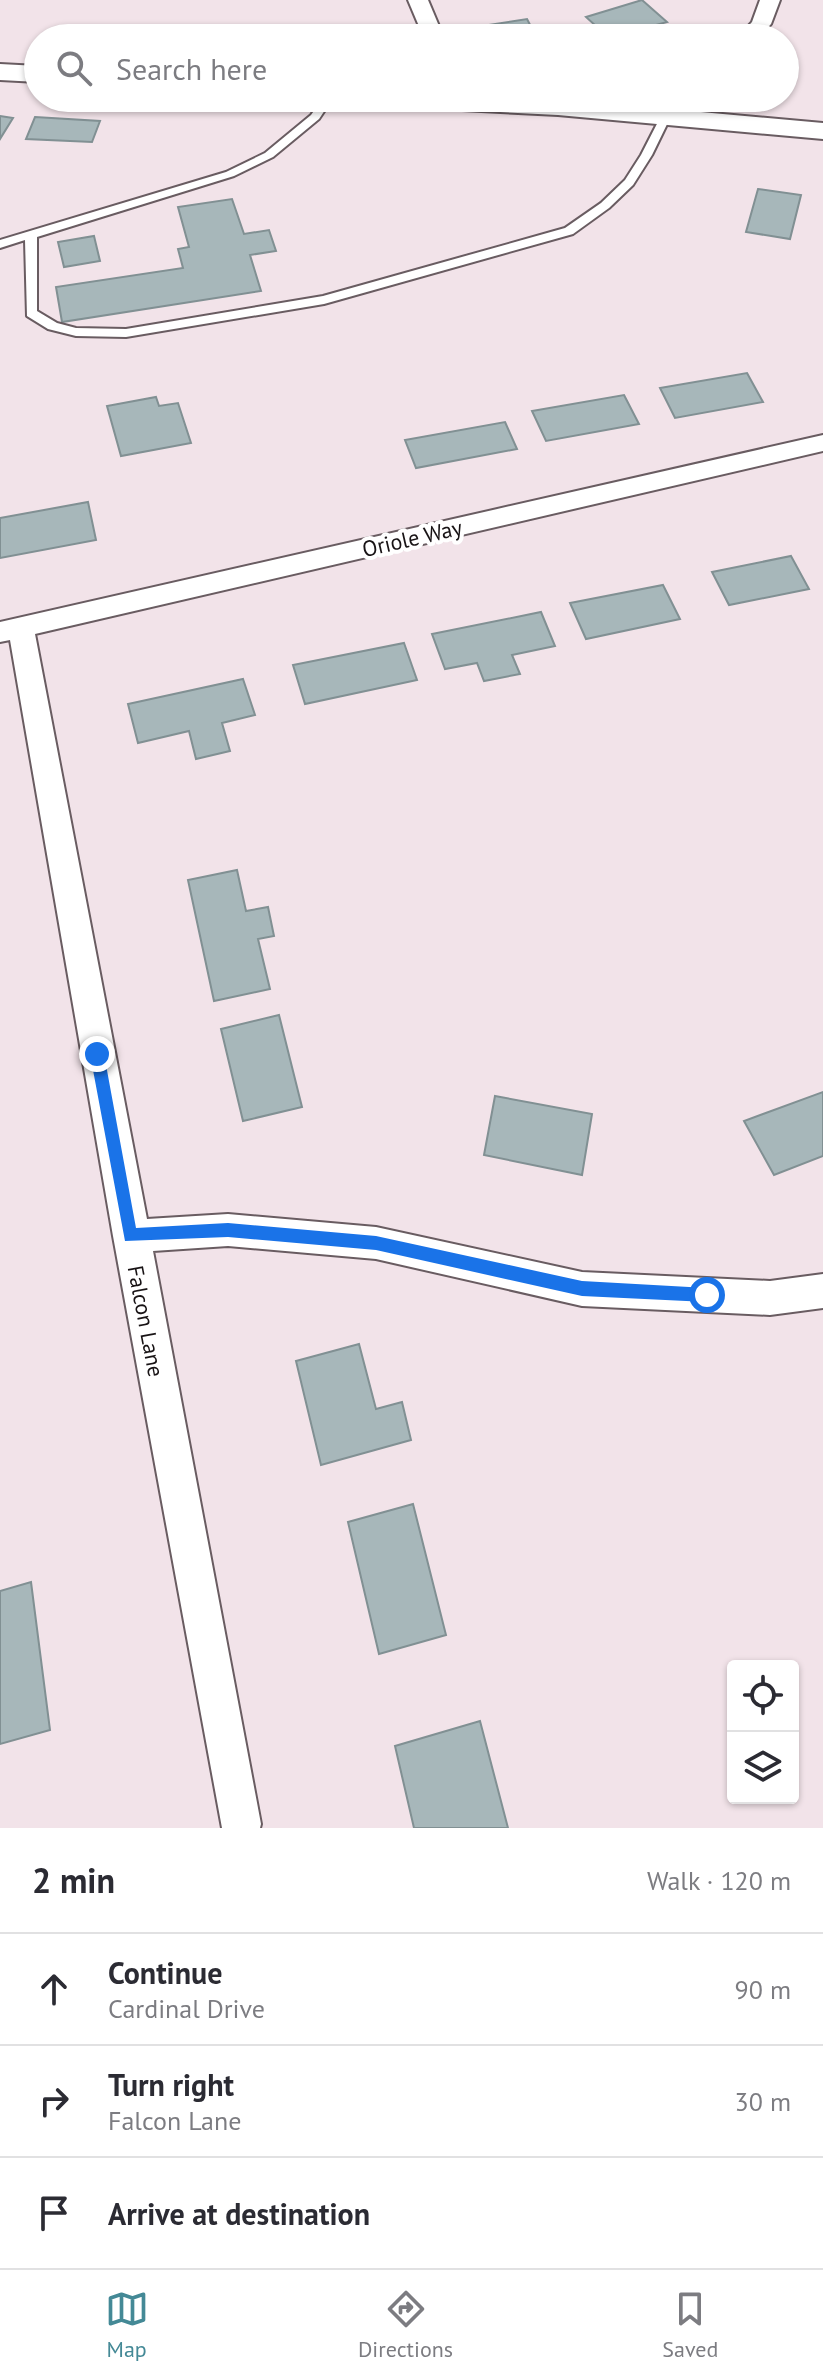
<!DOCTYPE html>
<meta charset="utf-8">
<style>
:root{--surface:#fff;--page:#f2f2f3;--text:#2b2b33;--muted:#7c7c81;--line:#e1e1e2;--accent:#448996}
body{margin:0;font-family:"PT Sans",sans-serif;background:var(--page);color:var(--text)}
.controls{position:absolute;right:24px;bottom:24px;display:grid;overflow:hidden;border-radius:8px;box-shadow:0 2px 6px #0004}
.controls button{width:72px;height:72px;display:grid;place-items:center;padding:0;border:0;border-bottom:2px solid var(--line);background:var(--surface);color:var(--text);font:40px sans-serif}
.stop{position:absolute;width:24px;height:24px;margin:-18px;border:6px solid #1a73e8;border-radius:50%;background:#fff}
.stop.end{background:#1a73e8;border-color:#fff;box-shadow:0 2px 8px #0008}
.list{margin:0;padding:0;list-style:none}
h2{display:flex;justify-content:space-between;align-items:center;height:104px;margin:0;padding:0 32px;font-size:34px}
h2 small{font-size:26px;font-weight:400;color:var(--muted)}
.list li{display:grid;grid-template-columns:52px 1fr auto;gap:24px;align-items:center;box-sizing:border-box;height:112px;padding:0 32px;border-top:2px solid var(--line)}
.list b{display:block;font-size:30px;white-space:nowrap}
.list p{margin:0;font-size:26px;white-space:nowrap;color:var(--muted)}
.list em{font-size:26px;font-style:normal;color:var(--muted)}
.icon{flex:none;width:44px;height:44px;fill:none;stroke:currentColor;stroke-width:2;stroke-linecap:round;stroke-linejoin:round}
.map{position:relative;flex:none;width:823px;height:1828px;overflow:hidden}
.search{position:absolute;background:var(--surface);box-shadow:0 2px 6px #0004;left:24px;right:24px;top:24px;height:88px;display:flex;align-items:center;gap:20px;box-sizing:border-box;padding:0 28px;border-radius:44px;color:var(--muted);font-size:30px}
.sheet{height:440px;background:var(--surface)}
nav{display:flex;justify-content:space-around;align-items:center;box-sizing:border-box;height:112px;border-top:2px solid var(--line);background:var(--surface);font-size:22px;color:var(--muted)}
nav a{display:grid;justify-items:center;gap:4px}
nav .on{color:var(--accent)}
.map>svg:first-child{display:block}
.building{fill:#a7b7ba;stroke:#819093;stroke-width:2}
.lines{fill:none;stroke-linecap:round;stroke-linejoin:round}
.service-casing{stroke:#695c61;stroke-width:4}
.minor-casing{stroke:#695c61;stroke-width:4}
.tertiary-casing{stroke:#695c61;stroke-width:4}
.service{fill:#fff;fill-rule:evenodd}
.minor{fill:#fff;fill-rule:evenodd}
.tertiary{fill:#fff;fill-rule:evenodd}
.route{fill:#1a73e8}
.labels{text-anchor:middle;stroke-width:8;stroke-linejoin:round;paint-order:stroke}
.street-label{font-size:22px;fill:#181315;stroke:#fff}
</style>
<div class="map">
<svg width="823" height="1828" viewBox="0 0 823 1828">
<rect width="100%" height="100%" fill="#f2e3e9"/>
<g class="building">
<polygon points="642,0 667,22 609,38 586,17"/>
<polygon points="527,19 537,38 488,38 482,26"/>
<polygon points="0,116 13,118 0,139"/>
<polygon points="35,117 100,121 92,142 26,139"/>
<polygon points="758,189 801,195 790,239 746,232"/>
<polygon points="232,199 244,234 269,230 276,251 250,255 261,291 62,322 56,287 183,268 178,249 189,247 178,207"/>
<polygon points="94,236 100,261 64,267 58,242"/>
<polygon points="747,373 763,402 675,418 660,388"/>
<polygon points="624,395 639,424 546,441 532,411"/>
<polygon points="156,397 159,406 178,403 191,443 121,456 107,406"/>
<polygon points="505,422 517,449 416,468 405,440"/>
<polygon points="88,502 96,540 0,558 0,518"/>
<polygon points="791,556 809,589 729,605 712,572"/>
<polygon points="663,585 680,619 586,639 570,603"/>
<polygon points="541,612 555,646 512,655 520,674 484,681 477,663 445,669 432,634"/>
<polygon points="404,643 417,680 305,704 293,665"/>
<polygon points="243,679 255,715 222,723 230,751 196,759 189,731 138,743 128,704"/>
<polygon points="237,870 246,911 268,907 274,936 258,939 270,989 214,1001 188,880"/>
<polygon points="279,1015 302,1107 243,1121 221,1029"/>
<polygon points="823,1092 823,1156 774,1175 744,1121"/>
<polygon points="495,1096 592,1114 582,1175 484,1155"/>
<polygon points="359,1344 376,1409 402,1402 411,1440 321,1465 296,1361"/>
<polygon points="413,1504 446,1635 379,1654 348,1522"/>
<polygon points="31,1582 50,1730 0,1744 0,1591"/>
<polygon points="480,1721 508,1828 414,1828 395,1746"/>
</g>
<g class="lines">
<g class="service-casing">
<polygon id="service" points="323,98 333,98 319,119 273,157 234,176 37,237 37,311 57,323 76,328 126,329 323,296 565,228 601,203 625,180 641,155 662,114 671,116 652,155 633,185 609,208 573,234 324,304 126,337 76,336 48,329 27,316 25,240 0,248 0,240 226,172 265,153 311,115"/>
</g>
<g class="minor-casing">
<g id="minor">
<polygon points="408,0 428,0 444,38 424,38"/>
<polygon points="760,0 780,0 771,24 758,38 737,38 752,22"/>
<polygon points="564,98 594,98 565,111 551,111 548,107"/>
<polygon points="823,435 823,451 35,634 147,1219 228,1214 376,1227 582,1272 770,1281 823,1274 823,1308 770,1315 582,1306 376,1259 228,1246 153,1251 261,1824 260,1828 222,1828 113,1236 10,640 0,642 0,622"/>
</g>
</g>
<g class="tertiary-casing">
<g id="tertiary">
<polygon points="0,64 38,66 38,82 0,80"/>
<polygon points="372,98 558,99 823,123 823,139 558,115 385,106"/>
</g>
</g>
<use href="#service" class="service"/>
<use href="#minor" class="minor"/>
<use href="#tertiary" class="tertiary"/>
</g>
<polygon class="route" points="97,1048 104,1054 136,1228 228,1223 376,1236 582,1281 707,1288 715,1295 707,1302 582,1296 376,1250 228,1237 125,1241 90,1054"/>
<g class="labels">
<g class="street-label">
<text transform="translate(412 538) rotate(-13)" y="8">Oriole Way</text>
<text transform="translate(146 1321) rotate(79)" y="8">Falcon Lane</text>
</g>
</g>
</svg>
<div class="controls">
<button><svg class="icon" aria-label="locate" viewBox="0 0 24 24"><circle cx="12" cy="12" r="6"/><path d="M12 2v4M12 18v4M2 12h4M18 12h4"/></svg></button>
<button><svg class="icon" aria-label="layers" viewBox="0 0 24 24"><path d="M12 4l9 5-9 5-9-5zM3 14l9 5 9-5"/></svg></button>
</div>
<div class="stop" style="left:707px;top:1295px"></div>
<div class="stop end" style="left:97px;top:1054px"></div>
<div class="search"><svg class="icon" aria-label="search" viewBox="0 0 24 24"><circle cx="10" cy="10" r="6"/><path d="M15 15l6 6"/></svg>Search here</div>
</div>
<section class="sheet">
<h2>2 min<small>Walk · 120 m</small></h2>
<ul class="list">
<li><svg class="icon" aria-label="ahead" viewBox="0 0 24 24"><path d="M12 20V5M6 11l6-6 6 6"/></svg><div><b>Continue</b><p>Cardinal Drive</p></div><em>90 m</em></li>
<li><svg class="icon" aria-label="right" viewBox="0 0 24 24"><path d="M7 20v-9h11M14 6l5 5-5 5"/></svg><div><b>Turn right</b><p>Falcon Lane</p></div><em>30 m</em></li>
<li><svg class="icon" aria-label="arrive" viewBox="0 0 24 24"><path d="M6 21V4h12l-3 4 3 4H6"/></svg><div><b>Arrive at destination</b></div></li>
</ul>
</section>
<nav>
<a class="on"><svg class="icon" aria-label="map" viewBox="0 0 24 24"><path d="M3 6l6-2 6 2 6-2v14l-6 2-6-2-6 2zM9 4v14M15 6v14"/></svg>Map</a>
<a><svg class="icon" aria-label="directions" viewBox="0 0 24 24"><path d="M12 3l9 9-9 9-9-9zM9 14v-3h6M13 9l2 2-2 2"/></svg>Directions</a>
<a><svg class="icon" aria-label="saved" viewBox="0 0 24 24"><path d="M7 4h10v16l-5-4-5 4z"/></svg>Saved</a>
</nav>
